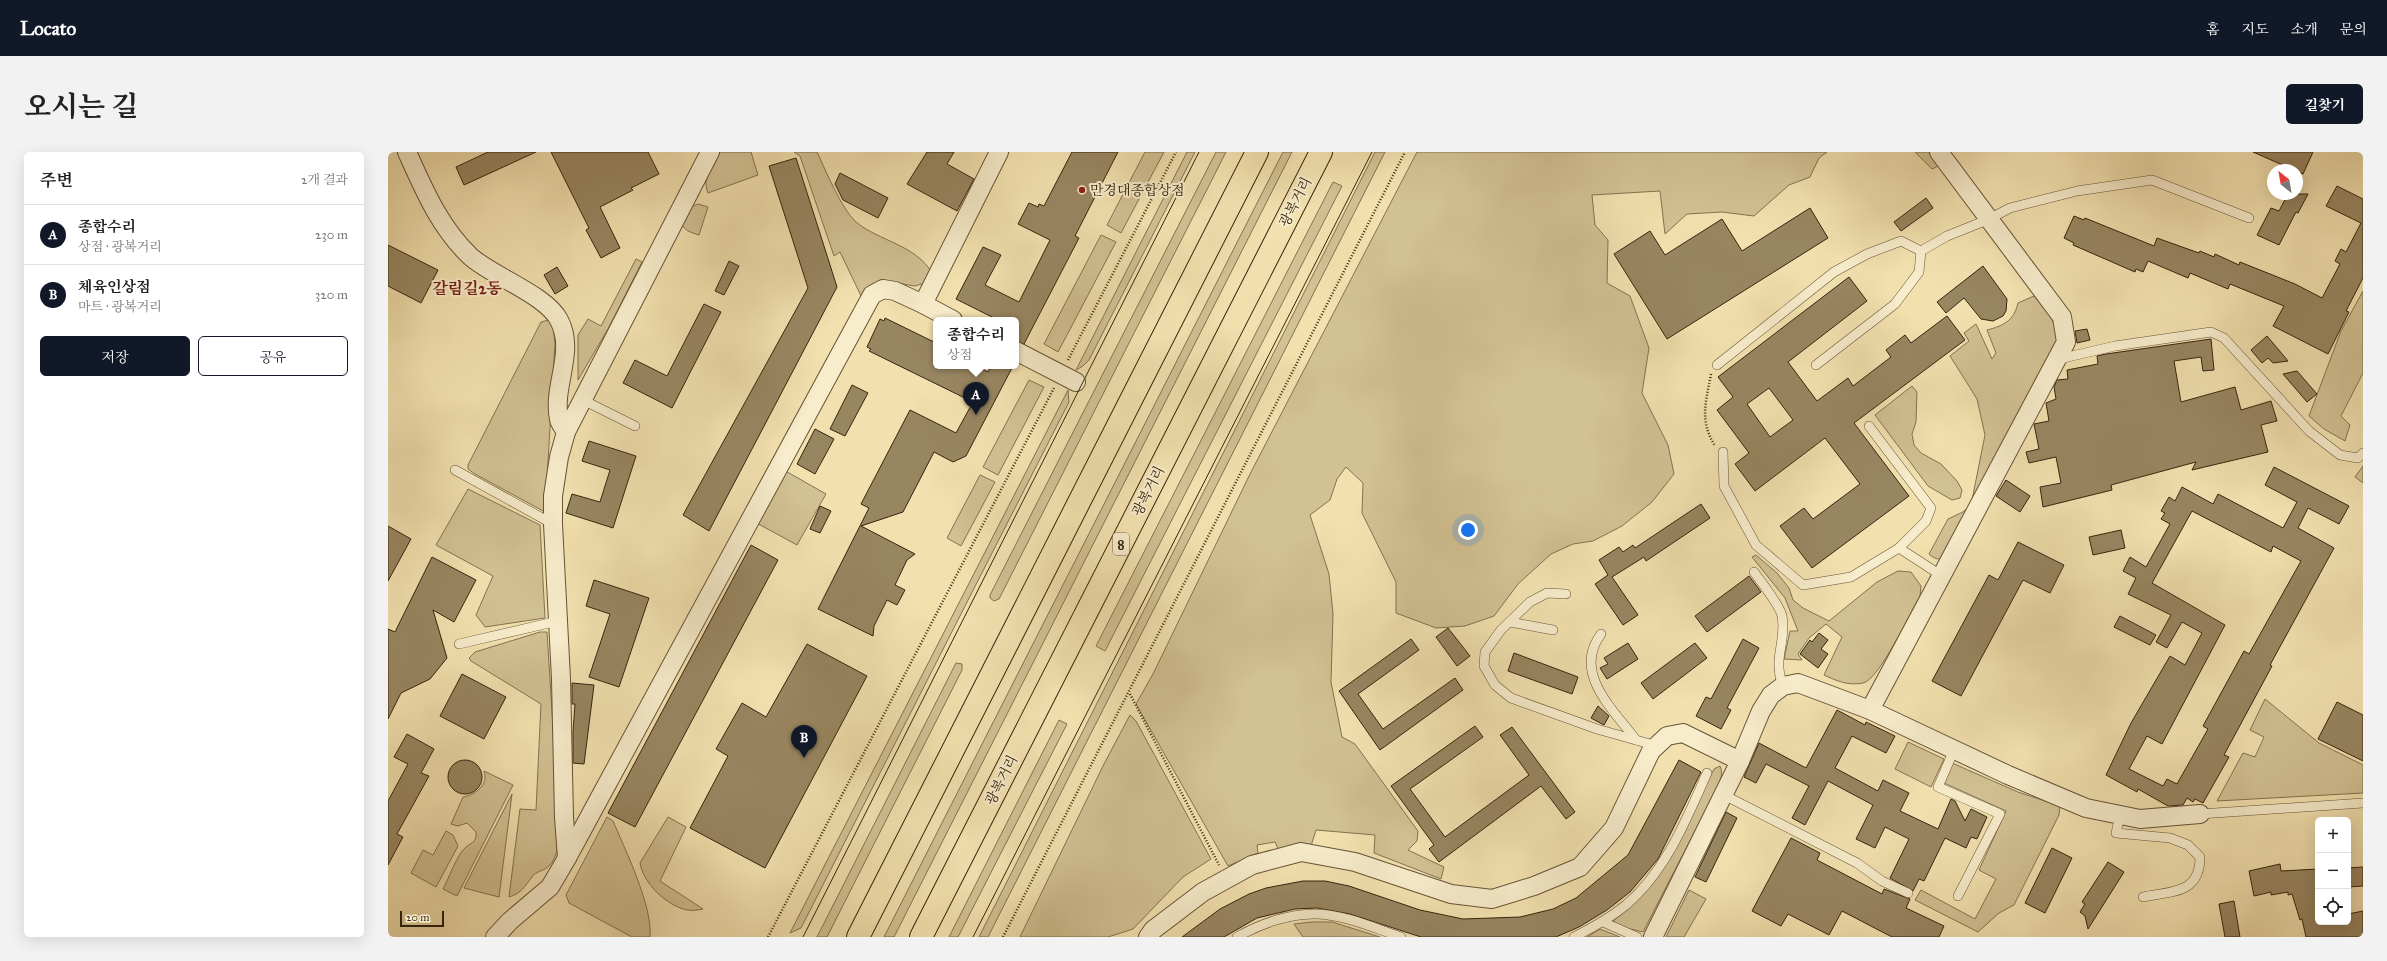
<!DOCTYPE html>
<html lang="ko">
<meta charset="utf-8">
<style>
:root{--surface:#fff;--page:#f2f2f2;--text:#222;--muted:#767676;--line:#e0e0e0;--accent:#111827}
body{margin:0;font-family:"IM FELL Great Primer","Noto Serif KR",serif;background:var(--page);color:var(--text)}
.controls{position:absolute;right:12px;bottom:12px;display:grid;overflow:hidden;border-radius:6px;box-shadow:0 4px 16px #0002}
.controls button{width:36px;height:36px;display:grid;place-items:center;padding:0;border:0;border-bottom:1px solid var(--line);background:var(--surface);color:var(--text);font:20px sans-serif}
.compass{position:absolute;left:1879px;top:12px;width:36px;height:36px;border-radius:50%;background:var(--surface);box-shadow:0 4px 16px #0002;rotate:329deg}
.scale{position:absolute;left:12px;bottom:10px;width:44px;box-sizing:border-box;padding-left:4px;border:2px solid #37240d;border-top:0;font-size:11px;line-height:14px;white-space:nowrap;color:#37240d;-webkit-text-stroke:3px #f7eccb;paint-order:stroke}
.you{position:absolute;left:1080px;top:378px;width:14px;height:14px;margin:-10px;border:3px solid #fff;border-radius:50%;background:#1a73e8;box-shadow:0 0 0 6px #1a73e833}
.badge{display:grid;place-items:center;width:26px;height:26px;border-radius:50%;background:var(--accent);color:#fff;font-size:13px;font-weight:700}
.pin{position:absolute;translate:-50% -33px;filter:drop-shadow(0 1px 2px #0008)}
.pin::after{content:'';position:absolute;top:21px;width:14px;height:12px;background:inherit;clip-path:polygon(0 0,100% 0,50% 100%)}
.popup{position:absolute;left:545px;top:165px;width:86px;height:52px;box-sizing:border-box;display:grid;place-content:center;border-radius:6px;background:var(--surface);filter:drop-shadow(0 1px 3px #0005);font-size:13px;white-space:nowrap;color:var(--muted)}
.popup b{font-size:15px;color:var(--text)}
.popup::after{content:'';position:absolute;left:50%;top:100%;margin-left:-8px;border:8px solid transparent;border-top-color:var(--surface)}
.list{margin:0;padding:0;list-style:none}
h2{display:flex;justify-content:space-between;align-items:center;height:52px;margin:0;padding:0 16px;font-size:17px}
h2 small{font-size:13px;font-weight:400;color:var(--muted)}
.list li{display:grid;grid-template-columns:26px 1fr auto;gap:12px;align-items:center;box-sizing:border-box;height:60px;padding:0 16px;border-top:1px solid var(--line)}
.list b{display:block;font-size:15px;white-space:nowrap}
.list p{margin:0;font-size:13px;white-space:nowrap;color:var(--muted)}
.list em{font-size:13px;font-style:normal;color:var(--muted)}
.actions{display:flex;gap:8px;padding:12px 16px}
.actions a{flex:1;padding:9px 0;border:1px solid var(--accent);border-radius:6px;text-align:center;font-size:14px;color:var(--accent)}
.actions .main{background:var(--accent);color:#fff}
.icon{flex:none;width:22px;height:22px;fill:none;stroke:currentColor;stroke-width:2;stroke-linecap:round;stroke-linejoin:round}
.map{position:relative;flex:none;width:1975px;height:785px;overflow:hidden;border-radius:6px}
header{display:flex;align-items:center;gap:24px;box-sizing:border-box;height:56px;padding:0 20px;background:var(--accent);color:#fff}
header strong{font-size:19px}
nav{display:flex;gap:22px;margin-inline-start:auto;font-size:14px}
.intro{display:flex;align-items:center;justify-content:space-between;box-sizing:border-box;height:96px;padding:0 24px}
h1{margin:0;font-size:28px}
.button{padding:10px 18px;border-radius:6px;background:var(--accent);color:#fff;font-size:14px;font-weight:700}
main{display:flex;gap:24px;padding:0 24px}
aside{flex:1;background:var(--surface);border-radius:6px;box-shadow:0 4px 16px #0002}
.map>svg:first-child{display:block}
.green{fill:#d2c193;stroke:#847250}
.building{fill:#988661;stroke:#37240d;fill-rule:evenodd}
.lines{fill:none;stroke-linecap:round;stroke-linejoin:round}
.service-casing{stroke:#665336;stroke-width:10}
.minor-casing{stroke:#665336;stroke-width:20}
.trunk-casing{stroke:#37240d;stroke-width:24}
.path{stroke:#37240d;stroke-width:2.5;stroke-dasharray:1 2;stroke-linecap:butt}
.service{stroke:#f7eccb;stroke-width:9}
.minor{stroke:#f7eccb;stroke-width:18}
.trunk{stroke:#f2e1af;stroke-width:22}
.tram{stroke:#37240d;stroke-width:1}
.poi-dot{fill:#8f2418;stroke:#f7eccb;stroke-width:1.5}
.labels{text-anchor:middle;stroke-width:4;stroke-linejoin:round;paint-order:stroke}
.shield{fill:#f7eccb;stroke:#716046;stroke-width:1}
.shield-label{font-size:13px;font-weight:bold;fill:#37240d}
.poi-label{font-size:14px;fill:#37240d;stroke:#f7eccb;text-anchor:start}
.street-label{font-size:14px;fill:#37240d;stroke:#f7eccb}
.quarter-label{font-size:16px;font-weight:bold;fill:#7a1f14;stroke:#f7eccb}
</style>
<header>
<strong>Locato</strong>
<nav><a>홈</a><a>지도</a><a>소개</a><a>문의</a></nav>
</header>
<div class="intro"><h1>오시는 길</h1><a class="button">길찾기</a></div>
<main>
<aside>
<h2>주변<small>2개 결과</small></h2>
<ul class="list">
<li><span class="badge">A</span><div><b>종합수리</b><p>상점 · 광복거리</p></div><em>230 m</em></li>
<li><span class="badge">B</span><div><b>체육인상점</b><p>마트 · 광복거리</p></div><em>320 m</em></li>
</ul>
<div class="actions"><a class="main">저장</a><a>공유</a></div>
</aside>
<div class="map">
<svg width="1975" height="785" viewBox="0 0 1975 785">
<rect width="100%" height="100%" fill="#f2e1af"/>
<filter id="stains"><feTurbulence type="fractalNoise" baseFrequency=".005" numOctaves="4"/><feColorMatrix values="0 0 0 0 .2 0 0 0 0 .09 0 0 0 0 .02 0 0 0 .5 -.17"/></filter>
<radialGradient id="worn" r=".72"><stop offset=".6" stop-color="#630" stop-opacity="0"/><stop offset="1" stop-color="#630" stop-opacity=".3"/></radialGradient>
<g class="green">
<path d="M 329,0 L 363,0 L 370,23 L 320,41 C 314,26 323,14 329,0 Z"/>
<path d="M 406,0 L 429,0 C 438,19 453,56 468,70 C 491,89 528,93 544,121 L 540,130 L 527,134 L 503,130 L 474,146 L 452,100 L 446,104 L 412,4 Z"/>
<polygon points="757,0 776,0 733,81 719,73"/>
<polygon points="799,0 807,0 701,208 695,214 688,218"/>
<polygon points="828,0 838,0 611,447 606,449 602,446 602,443"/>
<polygon points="895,0 904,0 506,785 496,785"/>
<polygon points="987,0 997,0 600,785 591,785"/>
<polygon points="1029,0 1439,0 1431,6 1422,25 1401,33 1366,64 1334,60 1299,62 1277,82 1272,39 1204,43 1207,73 1220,88 1219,131 1242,144 1261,196 1254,241 1280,293 1286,322 1264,350 1234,374 1205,389 1185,392 1163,402 1130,432 1106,464 1077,474 1048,476 1008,461 1008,430 974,361 975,331 958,315 949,327 942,348 922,363 941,422 945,462 943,530 954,585 967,592 1030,679 1029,689 1020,698 1056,715 1053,727 986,701 987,683 928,678 923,694 891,699 887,690 869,693 870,701 840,714 748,552 765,522 862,322"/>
<polygon points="1527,0 1541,0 1550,14 1544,17"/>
<polygon points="945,30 954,34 717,499 708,494"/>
<path d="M 310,52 L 320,55 L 311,83 C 302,80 296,79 293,70 L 301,56 Z"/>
<polygon points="713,83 728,90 670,200 656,192"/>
<polygon points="248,107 254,110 220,177 190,228 190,183 200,167 213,174"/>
<polygon points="1975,139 1975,221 1953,264 1962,273 1957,289 1936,277 1921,264 1953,179"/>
<path d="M 1646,144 C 1658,158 1669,169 1669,188 L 1559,407 C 1552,408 1546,407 1541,402 L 1560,367 L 1575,360 L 1583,353 L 1597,283 L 1589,247 L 1562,204 L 1581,189 L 1576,181 L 1588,172 L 1604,207 L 1608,201 L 1599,178 C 1615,174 1626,169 1630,151 Z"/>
<polygon points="161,168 165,172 167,192 157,360 87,322 80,317 80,313 153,170"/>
<polygon points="641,228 656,235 610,323 595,315"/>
<polygon points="1524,234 1529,240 1528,270 1524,282 1526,293 1533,301 1553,312 1569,329 1574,338 1572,346 1564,348 1540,334 1487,263"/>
<polygon points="680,238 681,250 413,776 402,781"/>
<polygon points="1975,314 1975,331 1967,325"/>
<polygon points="394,317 438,342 409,393 365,369"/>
<polygon points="592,323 607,330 573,394 559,386"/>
<polygon points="80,337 152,373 157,466 97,475 88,463 105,424 48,393"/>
<path d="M 1368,403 L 1389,421 L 1401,436 L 1405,448 L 1415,456 L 1441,469 L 1489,430 L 1510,419 L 1523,420 L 1533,434 L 1532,444 C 1522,461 1491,528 1475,531 C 1460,534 1449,529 1436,523 L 1454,485 L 1438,472 L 1421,486 L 1410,502 L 1414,508 L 1396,507 L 1402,479 L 1410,479 L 1397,446 L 1364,405 Z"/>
<path d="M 152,480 L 159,480 L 172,686 C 169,696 168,711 157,717 C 153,719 146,721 144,725 C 136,735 134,741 121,745 L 132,657 L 148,658 L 153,552 L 83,509 L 81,506 L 87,500 Z"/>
<polygon points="568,511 574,512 574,518 439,785 429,785"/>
<polygon points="1877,547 1931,591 1975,613 1975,641 1829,649 1855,601 1867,605 1876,585 1862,578"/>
<polygon points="742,563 748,569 823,707 795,725 745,777 720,785 632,785 716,612"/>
<polygon points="671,568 679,572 570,785 561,785"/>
<polygon points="1520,590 1556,607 1543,635 1507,617"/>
<polygon points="1564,611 1630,640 1672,654 1671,663 1626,753 1611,761 1590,780 1527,748 1533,738 1587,767 1608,727 1591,718 1618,659 1556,631"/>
<path d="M 1332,614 C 1337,624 1329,635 1325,644 L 1255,780 L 1234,775 L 1225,769 C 1276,730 1298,673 1326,617 Z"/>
<path d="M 96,619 L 125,633 L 69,744 L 55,737 C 61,726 68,705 76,697 C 82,690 89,692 88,680 L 79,671 L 70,674 L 63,672 L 75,645 C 87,643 101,633 96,619 Z"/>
<polygon points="124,642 111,745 76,736"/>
<path d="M 219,665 L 225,669 C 237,697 265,755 262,785 L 244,785 L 181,751 L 178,743 Z"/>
<path d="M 280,665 L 298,675 L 272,729 L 315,757 C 310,758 304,759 299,758 C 279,754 255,731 252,711 Z"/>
<polygon points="58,679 65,683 70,694 48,735 23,721 35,698 45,703"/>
<polygon points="1301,738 1318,747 1296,785 1278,785"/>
<polygon points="924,770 944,770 992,785 915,785 906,772"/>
<polygon points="1212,777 1232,785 1199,785"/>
</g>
<g class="building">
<polygon points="100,0 148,0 76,33 68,15"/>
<polygon points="163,0 260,0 271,22 243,36 245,38 212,55 232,96 213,106 198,78 201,76"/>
<polygon points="539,0 566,0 559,12 586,27 569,59 519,32"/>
<polygon points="684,0 730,0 687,84 691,86 636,192 628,189 628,168 610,168 568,147 595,95 613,103 597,133 631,150 662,88 630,72 641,51 650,55 651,52 656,54"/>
<polygon points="1865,0 1925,0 1915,22"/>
<polygon points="408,6 449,135 321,379 295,363 420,136 381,14"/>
<polygon points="452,21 500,46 490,66 455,48 447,32"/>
<polygon points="1949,34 1975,47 1975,126 1958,159 1961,160 1940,202 1885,174 1896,154 1842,132 1840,137 1802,121 1800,126 1760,109 1755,120 1748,117 1747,120 1685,93 1686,91 1676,86 1686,64 1696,68 1697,66 1766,94 1769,86 1811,101 1812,99 1826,105 1827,102 1851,113 1852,110 1907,132 1934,146 1952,112 1947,109 1953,97 1958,100 1973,71 1938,54"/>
<polygon points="1900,42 1920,42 1910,61 1908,60 1891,93 1869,83 1883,56 1891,59"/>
<polygon points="1538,46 1545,56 1513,79 1506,70"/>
<polygon points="1422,56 1440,86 1279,187 1226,102 1262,79 1277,103 1334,67 1354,99"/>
<polygon points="0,93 50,118 33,151 0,134"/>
<polygon points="341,109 351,114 336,143 327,139"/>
<polygon points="1595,114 1619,147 1618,159 1615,164 1605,169 1593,167 1576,146 1558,161 1549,150"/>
<polygon points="169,115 180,134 167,142 156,123"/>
<path d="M 1461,125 L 1479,149 L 1400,210 L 1429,249 L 1460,226 L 1465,234 L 1503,205 L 1498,198 L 1517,183 L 1523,191 L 1559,164 L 1577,188 L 1466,271 L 1521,344 L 1424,416 L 1392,374 L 1416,356 L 1425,367 L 1472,332 L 1437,286 L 1367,339 L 1347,312 L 1361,301 L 1329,258 L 1345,245 L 1330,225 ZM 1381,236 L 1405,268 L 1382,285 L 1359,252 Z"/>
<polygon points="316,152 333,160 284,256 235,231 247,208 279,224"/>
<polygon points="497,166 548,191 548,214 588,214 600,220 603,214 625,214 578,304 565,310 546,300 515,360 473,374 527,402 519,408 507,433 517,438 509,453 499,448 486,474 485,484 430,457 481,356 473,352 522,258 568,281 585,250 481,199 483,197 479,195 492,167 496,169"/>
<polygon points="1699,177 1702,188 1689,191 1687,179"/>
<polygon points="1879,184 1890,197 1900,209 1885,211 1880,206 1874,211 1863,198"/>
<polygon points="1823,187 1826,218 1815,219 1813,205 1786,209 1793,250 1847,235 1853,258 1883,249 1889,269 1873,273 1880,300 1804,318 1808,310 1723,333 1724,338 1655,355 1652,335 1673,331 1668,305 1641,311 1638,300 1651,297 1646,272 1661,269 1658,251 1668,247 1666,235 1669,228 1680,227 1679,218 1710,212 1709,204 1718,202"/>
<polygon points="1909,219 1929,242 1919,250 1895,222"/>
<polygon points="464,233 480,241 457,284 442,277"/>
<polygon points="427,277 446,287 427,322 409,312"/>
<polygon points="201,289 248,304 225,376 178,361 184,342 212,350 222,318 194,309"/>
<path d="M 1886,315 L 1961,354 L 1951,372 L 1920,356 L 1910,376 L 1946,396 L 1882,513 L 1884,514 L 1836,603 L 1841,605 L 1815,651 L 1807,647 L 1805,650 L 1799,646 L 1795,653 L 1780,654 L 1750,637 L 1749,640 L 1718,623 L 1743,571 L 1782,504 L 1797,513 L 1814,481 L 1794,470 L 1779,496 L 1768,490 L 1783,463 L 1740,442 L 1748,426 L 1735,419 L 1742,405 L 1758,415 L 1782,372 L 1773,367 L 1777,361 L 1773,359 L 1781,345 L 1787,349 L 1794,335 L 1825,352 L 1830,342 L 1895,376 L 1909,350 L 1877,333 ZM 1804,359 L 1883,400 L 1885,394 L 1913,409 L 1861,502 L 1856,499 L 1815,574 L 1820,577 L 1789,632 L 1779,627 L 1775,634 L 1741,617 L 1759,584 L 1774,592 L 1837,473 L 1764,431 Z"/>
<polygon points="1618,328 1642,344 1632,360 1608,344"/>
<polygon points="1313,352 1322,366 1258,409 1256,405 1224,425 1250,463 1235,473 1207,432 1220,423 1211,408 1231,395 1235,400 1245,393 1247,396"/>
<polygon points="432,354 443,359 432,381 422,377"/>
<polygon points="0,374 23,387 0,429"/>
<polygon points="1733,378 1737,396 1705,403 1701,385"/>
<polygon points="1630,390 1676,413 1662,441 1635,428 1573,544 1544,529 1601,423 1610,428"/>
<polygon points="363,393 390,408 247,675 220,661"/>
<polygon points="44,405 88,428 66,470 45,458 59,506 42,527 13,541 0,567 0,477 7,480"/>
<polygon points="1361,424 1373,440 1319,480 1307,464"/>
<polygon points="206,428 261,446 231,535 201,525 222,462 198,454"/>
<polygon points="1732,464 1768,483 1762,493 1726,475"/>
<polygon points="1060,476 1082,504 1069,514 1048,485"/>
<polygon points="1431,481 1440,488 1433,497 1440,502 1430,516 1412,502 1422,488 1424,490"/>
<polygon points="1023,487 1031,498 970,542 995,577 1067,526 1075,538 992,598 951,539"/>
<polygon points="1355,487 1371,496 1339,556 1343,558 1333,577 1308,564 1318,545 1323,547"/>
<polygon points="1240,491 1250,507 1219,527 1212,516 1220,512 1216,506"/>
<polygon points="1307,491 1319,506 1265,547 1253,531"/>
<polygon points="419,492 479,524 377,716 302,676 340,604 328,597 354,551 378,565"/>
<polygon points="1126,501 1190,525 1184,542 1120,519"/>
<polygon points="74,522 118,545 96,587 52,564"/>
<polygon points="184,531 206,533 196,612 185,611 185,580 187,552 184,552"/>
<polygon points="1949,550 1975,563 1975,609 1930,587"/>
<polygon points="1210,554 1221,564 1216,573 1203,566"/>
<polygon points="1449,558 1477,573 1478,570 1507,584 1498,601 1464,584 1447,616 1490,639 1495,628 1521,641 1512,659 1550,677 1563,647 1567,649 1577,669 1583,657 1599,665 1589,687 1583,685 1578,696 1557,686 1536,729 1531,727 1525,739 1502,726 1521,687 1497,675 1487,696 1468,687 1485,653 1440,629 1417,673 1404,666 1421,634 1378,612 1368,631 1356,625 1371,591 1418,616"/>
<polygon points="1087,574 1095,585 1022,637 1057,685 1141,623 1112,583 1124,575 1187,660 1178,667 1153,634 1051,710 1041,697 1046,693 1003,634"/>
<polygon points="19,582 46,597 33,621 41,624 9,682 15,685 0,713 0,649 20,612 6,605"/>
<circle cx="77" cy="625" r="17"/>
<polygon points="1291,608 1313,620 1270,707 1242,740 1219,758 1191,775 1168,785 1033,785 962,762 929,756 907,757 869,766 836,785 794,785 832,757 861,742 878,736 915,729 937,729 961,734 1032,758 1075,767 1132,765 1165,757 1188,746 1240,703"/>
<polygon points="1338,660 1349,666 1318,730 1307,725"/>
<polygon points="1403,686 1432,701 1429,708 1494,742 1496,737 1522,747 1518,756 1556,774 1551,785 1504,785 1454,759 1441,783 1400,762 1393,774 1364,759"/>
<polygon points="1664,696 1684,706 1657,761 1637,751"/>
<polygon points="1720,710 1736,720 1700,777 1697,764 1692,760 1697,752 1694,750"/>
<polygon points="1892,712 1893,719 1930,717 1930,770 1960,770 1960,762 1975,759 1975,785 1918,785 1914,767 1912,768 1904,742 1900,743 1900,740 1883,743 1883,740 1866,744 1861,719"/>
<polygon points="1975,715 1975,734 1960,735 1960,716"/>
<polygon points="1846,749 1852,785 1837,785 1831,752"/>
</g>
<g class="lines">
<g class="service-casing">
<g id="service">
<polyline points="1671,207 1727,194 1823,180 1836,186 1921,279 1952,303 1970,306 1975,301"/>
<polyline points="1329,213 1446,120 1479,102 1513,89 1533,99"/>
<polyline points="1428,213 1507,152 1531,120 1533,99 1559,84 1599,68 1622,56 1689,39 1764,28 1861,66"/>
<polyline points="195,248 247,274"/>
<polyline points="1481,274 1543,356 1538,369 1511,396"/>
<polyline points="1335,300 1336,334 1368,393 1415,433 1463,425 1511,396 1554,424"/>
<polyline points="67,318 165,372"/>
<path d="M 1366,420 C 1373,430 1392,453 1394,464 C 1399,491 1384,505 1395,534"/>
<polyline points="1178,442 1159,441 1142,450 1113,478 1097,500 1096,514 1107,533 1123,546 1209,577 1269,594"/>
<polyline points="1122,470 1165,478"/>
<path d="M 1213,482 C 1184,521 1225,557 1248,588"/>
<polyline points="71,492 170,469"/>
<polyline points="1566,598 1550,635 1612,662 1570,744"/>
<polyline points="1336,643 1469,711 1494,729 1520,741"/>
<polyline points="1812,662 1975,651"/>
<path d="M 1732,663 L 1728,681 L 1782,686 L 1800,693 L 1812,705 C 1812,742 1784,739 1755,745"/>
<polyline points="1215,770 1249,785"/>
<path d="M 849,785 C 872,772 902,761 929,762 C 957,763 986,776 1013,785"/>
<path d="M 1186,785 C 1204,776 1222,766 1238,753 C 1278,719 1298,668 1319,621"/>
</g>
</g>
<g class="minor-casing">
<g id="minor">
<path d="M 19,0 C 36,38 52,76 83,105 C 106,125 158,143 171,168 C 188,200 164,234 171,267 C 171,271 176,276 178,280"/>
<polyline points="565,168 535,152 611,0"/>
<polyline points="628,199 688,230"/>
<polyline points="1482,558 1678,190 1674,165 1551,0"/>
<polyline points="179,706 484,143 495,137 507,139 535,152"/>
<polyline points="107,785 122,769 162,735 179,706 176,665 173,527 165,372 165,344 171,305 178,280 322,0"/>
<polyline points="760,785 765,778 815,740 864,713 913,700 967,710 1063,742 1104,747 1146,734 1192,715 1226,676 1263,599 1279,584 1295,581 1352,609"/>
<polyline points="1265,785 1352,609 1373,559 1383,543 1395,534 1410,531 1482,558 1620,623 1698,656 1752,667 1812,662"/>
</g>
</g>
<g class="trunk-casing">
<g id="trunk">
<polyline points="470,785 869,0"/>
<polyline points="533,785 933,0"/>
</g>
</g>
<g class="path">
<polyline points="680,208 788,0"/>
<path d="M 1323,222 C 1318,250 1311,268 1327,294"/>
<polyline points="742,542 831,713"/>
<polyline points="380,785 666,236"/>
<polyline points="615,785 1017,0"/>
</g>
<use href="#service" class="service"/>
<use href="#minor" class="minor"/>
<use href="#trunk" class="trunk"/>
<g class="tram">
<polyline points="415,785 811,0"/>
<polyline points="585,785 984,0"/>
</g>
</g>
<circle class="poi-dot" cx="694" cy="38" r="4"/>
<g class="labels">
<rect class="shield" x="725" y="381" width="16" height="22" rx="3"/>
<g class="shield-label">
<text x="733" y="397">8</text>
</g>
<g class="poi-label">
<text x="702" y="43">만경대종합상점</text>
</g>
<g class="street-label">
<text transform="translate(907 50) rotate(-63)" y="5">광복거리</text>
<text transform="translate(760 339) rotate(-63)" y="5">광복거리</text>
<text transform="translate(613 628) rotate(-63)" y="5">광복거리</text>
</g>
<g class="quarter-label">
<text x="79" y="142">갈림길2동</text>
</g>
</g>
<rect width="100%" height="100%" filter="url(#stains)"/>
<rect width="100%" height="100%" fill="url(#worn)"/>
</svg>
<div class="controls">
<button>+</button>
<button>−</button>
<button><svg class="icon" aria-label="locate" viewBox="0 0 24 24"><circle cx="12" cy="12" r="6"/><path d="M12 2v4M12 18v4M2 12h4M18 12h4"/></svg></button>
</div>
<svg class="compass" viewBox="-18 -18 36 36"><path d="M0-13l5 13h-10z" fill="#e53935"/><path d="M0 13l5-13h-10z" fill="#767676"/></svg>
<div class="scale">20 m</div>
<div class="you"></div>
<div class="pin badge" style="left:588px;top:263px">A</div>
<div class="popup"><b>종합수리</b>상점</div>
<div class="pin badge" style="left:416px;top:606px">B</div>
</div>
</main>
